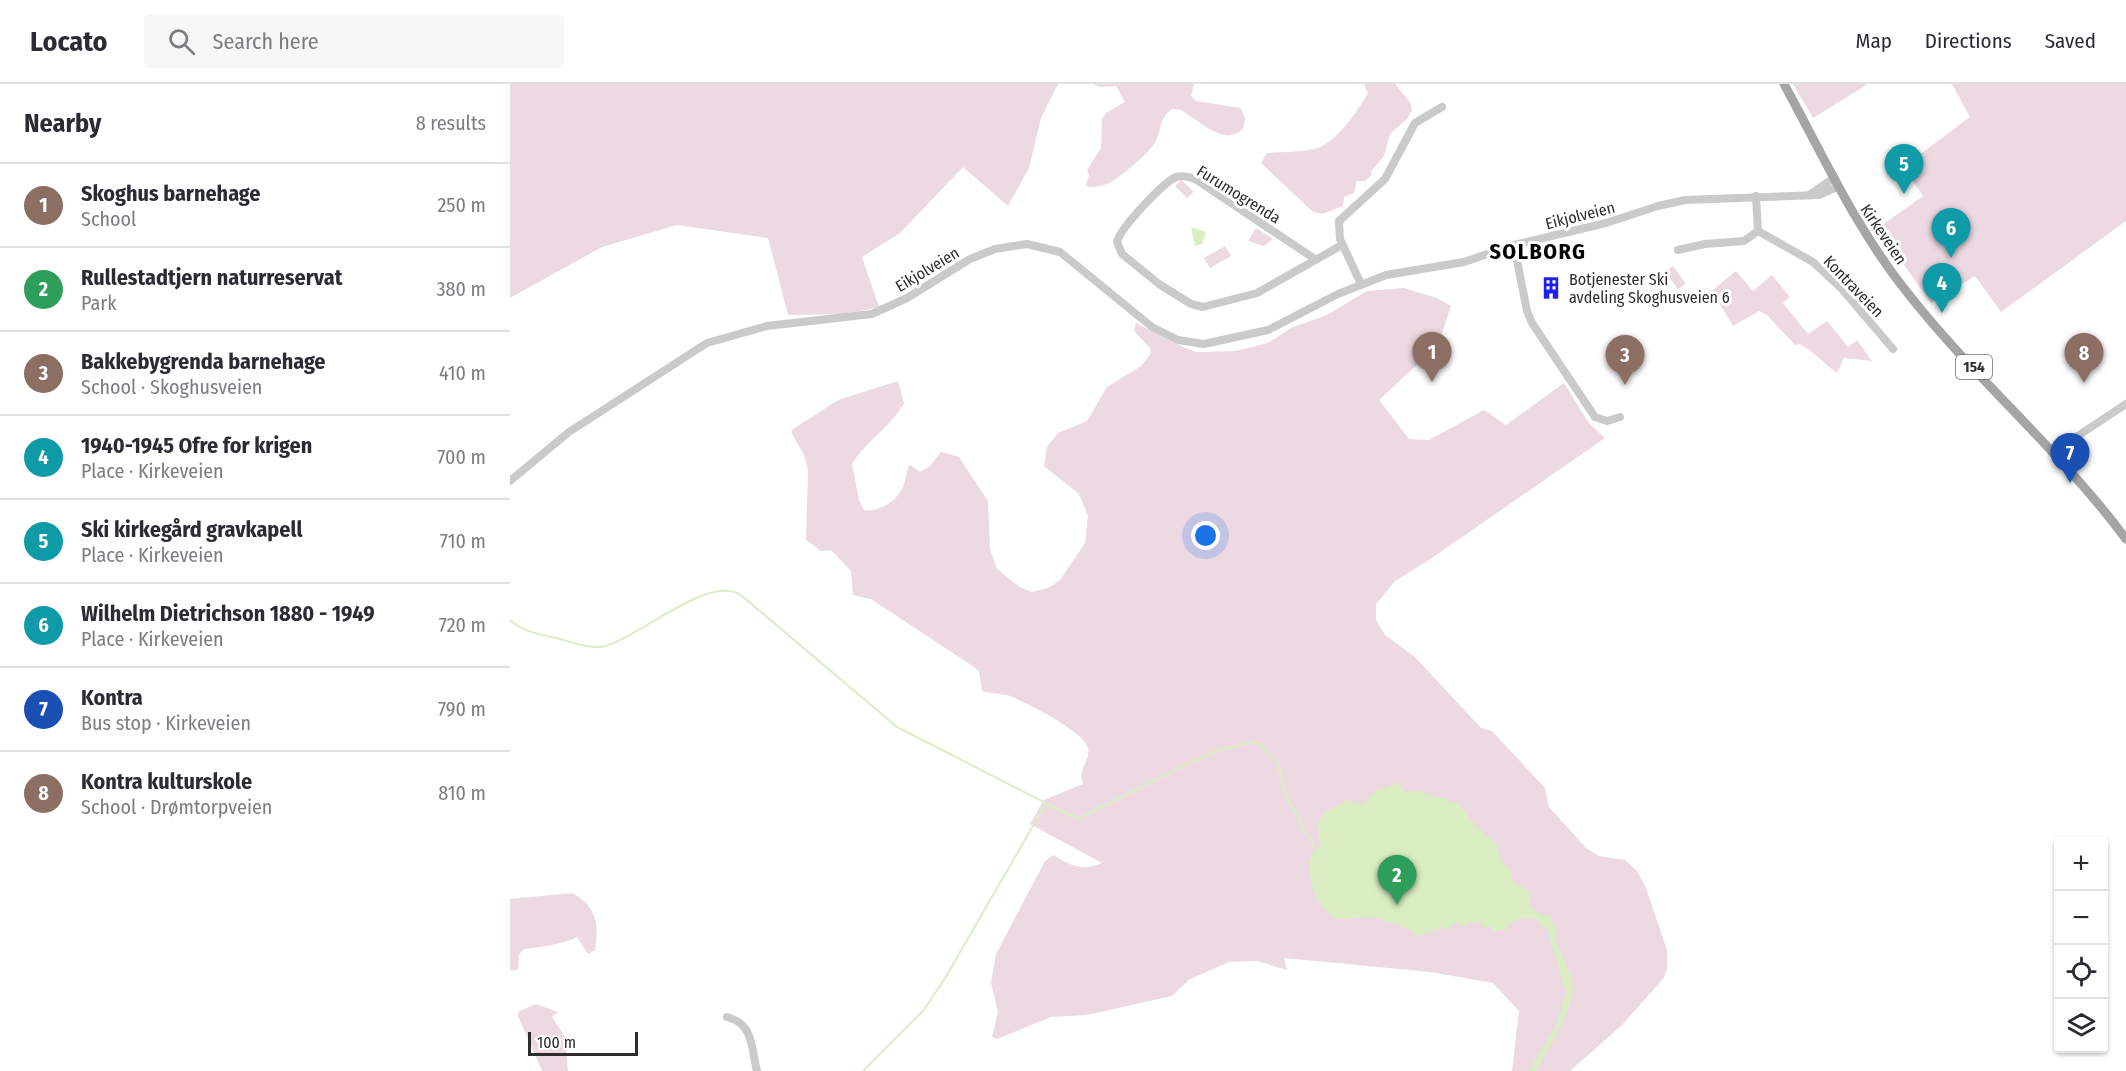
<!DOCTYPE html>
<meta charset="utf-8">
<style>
:root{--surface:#fff;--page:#f7f7f7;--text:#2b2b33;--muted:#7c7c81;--line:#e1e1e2;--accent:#1e21f5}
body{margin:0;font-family:"Fira Sans Condensed",sans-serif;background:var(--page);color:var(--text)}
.controls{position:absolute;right:18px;bottom:18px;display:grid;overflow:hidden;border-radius:6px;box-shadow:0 2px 4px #0004}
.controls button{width:54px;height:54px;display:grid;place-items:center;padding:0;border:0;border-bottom:2px solid var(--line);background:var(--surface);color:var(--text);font:30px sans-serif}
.scale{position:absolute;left:18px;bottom:15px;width:110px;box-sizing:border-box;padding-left:6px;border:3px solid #2d2d2d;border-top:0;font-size:16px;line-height:21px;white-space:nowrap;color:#2d2d2d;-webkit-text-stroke:4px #fff;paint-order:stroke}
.you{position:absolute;left:696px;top:452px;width:21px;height:21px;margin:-15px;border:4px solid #fff;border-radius:50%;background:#1a73e8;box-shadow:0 0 0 9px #1a73e833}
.badge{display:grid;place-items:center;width:39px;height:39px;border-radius:50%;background:var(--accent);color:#fff;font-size:20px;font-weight:700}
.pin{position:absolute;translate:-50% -50px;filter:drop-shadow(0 2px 3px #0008)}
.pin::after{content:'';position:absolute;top:32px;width:21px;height:18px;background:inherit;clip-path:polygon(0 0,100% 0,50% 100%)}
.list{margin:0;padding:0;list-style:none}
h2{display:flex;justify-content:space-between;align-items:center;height:78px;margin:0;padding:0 24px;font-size:26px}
h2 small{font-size:20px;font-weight:400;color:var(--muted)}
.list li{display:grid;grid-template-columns:39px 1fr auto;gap:18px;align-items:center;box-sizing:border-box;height:84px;padding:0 24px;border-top:2px solid var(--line)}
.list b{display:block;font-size:22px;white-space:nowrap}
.list p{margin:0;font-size:20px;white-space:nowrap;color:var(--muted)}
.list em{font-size:20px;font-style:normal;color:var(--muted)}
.icon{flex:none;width:33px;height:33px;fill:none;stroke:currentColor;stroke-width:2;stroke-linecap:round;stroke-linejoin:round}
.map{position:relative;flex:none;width:1616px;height:987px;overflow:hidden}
header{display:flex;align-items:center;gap:36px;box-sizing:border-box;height:84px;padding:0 30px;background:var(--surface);border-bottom:2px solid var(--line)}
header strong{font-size:28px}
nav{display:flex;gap:33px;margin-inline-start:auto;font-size:21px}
.search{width:420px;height:54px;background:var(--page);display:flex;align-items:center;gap:15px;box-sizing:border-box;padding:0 21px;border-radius:6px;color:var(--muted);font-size:22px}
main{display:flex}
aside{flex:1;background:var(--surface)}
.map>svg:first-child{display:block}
.green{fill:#ecd9e2}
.water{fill:#dbeec3}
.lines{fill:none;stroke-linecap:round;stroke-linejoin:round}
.stream{stroke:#dbeec3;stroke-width:2}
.minor{stroke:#cacaca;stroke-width:8}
.major{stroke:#a5a5a5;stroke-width:9}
.labels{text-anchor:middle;stroke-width:6;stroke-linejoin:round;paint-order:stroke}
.shield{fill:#fff;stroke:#6c6c6c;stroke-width:1.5}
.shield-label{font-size:15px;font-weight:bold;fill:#2d2d2d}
.street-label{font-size:16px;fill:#2d2d2d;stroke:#fff}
.poi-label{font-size:16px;fill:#2d2d2d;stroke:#fff;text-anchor:start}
.district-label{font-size:22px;font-weight:bold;letter-spacing:1.5px;fill:#000;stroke:#fff}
</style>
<header>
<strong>Locato</strong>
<div class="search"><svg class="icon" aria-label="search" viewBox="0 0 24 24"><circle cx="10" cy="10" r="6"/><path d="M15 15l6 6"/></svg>Search here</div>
<nav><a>Map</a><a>Directions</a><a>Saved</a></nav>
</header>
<main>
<aside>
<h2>Nearby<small>8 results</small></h2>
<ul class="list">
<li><span class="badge" style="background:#8d6e63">1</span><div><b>Skoghus barnehage</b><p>School</p></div><em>250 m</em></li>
<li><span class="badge" style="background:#2e9e5b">2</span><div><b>Rullestadtjern naturreservat</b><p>Park</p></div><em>380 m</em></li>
<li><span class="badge" style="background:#8d6e63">3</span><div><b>Bakkebygrenda barnehage</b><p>School · Skoghusveien</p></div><em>410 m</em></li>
<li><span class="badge" style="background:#0f9aa8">4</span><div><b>1940-1945 Ofre for krigen</b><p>Place · Kirkeveien</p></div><em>700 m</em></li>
<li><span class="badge" style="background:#0f9aa8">5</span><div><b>Ski kirkegård gravkapell</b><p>Place · Kirkeveien</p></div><em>710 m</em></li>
<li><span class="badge" style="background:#0f9aa8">6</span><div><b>Wilhelm Dietrichson 1880 - 1949</b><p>Place · Kirkeveien</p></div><em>720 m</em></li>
<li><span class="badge" style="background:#1a4fb4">7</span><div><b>Kontra</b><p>Bus stop · Kirkeveien</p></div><em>790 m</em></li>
<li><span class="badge" style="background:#8d6e63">8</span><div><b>Kontra kulturskole</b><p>School · Drømtorpveien</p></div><em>810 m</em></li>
</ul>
</aside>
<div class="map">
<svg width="1616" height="987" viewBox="0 0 1616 987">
<rect width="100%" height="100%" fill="#fff"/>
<g class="green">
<polygon points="0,0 548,0 531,34 519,84 498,122 453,83 390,149 352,173 369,223 337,230 278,231 258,154 167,141 92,163 0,214"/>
<path d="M 584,0 L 684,0 L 681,12 L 686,17 L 731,24 L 735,35 L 733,45 C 714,63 690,37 671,26 L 662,25 C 649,34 652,44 646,57 C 641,67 609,95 597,100 C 592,102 585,103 579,103 L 576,101 L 579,91 L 577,86 L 591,64 L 592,35 L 597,28 L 615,18 L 606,2 L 589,3 Z"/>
<path d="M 854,0 L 885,0 L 900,18 L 902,26 L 897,35 L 880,50 L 874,72 L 862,86 L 861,92 L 855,97 L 847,97 L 844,109 L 834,113 L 833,122 L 812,130 L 803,128 L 751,79 L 757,69 C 772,68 789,68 804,65 C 826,60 847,28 858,9 Z"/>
<polygon points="1283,0 1358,0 1303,34"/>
<polygon points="1442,0 1616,0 1616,137 1491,228 1465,192 1421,219 1368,144 1413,112 1393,83 1460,33"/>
<polygon points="671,96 684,108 677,114 665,102"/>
<polygon points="746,144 763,155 754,162 738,157"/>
<polygon points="715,162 721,172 700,184 694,174"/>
<polygon points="1163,182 1176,200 1168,205 1155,188"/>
<path d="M 1226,187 L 1243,207 L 1262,191 L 1280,213 L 1273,219 L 1298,250 L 1317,237 L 1338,263 L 1347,256 L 1362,277 L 1334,274 L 1327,289 C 1315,280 1301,265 1289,260 L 1285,261 L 1257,231 L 1249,227 L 1223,242 L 1208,217 L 1205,219 L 1198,210 Z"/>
<path d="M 894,204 L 927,214 L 941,222 L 928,261 L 869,316 L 899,355 L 919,356 L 974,326 L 996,341 L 1054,299 L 1078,338 L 1095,354 L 919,476 L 885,497 L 866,520 L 866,536 L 875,551 L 905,573 L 971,644 L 982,647 L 1035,704 L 1039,723 L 1076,764 L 1089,772 L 1115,776 L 1127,787 L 1136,804 L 1157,866 L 1157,886 L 1153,895 L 1112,941 L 1060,987 L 1002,987 L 1009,927 L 983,899 L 920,888 L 774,874 L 777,886 L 747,877 L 719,878 L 680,895 L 662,912 L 577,931 L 541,933 L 487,955 L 482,953 L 488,928 L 481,899 L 486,870 L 535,777 L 543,771 C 561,782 572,787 592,779 L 520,740 L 534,716 L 573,700 C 566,687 581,677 578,664 C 573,646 516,619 500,612 C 491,609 480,610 472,607 L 469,587 L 464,583 L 361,515 L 343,511 L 341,487 L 321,466 L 311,467 L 296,456 L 298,386 L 294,371 L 281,348 L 283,345 L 328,316 L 388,297 L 394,319 C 381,343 357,356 342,380 L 349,416 L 354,426 C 368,429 387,417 393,403 C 396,396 396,386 400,381 L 410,388 L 420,382 L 431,368 L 449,373 L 478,417 L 480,465 L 487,485 L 510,503 L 522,508 L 538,504 L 550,496 L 575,459 L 578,432 L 569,410 L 534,382 L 537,363 L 548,349 L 577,337 L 597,303 L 631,282 L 641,269 L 640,264 L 624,247 L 626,239 L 675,264 L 686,268 L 725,267 L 758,259 L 781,244 L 817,231 L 857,207 Z"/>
<path d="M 62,809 C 86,821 90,842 85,866 L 78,870 L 67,853 C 53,860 31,863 14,865 L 9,871 L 8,885 L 5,887 L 0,886 L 0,815 Z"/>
<polygon points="26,920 48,928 42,933 55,953 58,987 32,987 8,932 9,927"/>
</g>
<g class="water">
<polygon points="681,143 696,148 692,160 685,162"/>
<path d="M 888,698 L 894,709 L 909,707 L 949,720 L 968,745 L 987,760 L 988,768 L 997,785 L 1002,786 L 1002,796 L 1019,808 L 1020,822 L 1031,831 L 1039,831 L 1042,833 L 1043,844 L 1047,843 L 1045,857 C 1050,866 1063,894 1063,904 C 1062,926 1037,969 1026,987 L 1019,987 L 1046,941 L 1056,909 L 1037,844 L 1031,842 L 1025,834 C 1011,833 1002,835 994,847 L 990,845 L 982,848 L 982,842 L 976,844 L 967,837 L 963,841 L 961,837 L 956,842 L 947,839 L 935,846 L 933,842 L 928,846 L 926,843 L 921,849 L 917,847 L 910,853 C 897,843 874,834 856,833 C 846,833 833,837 824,833 C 804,823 789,775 810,762 L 808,740 L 813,729 L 837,717 L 852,720 L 856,718 L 867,704 L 875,705 Z"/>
</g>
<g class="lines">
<g class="stream">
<path d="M 0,536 C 13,548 29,550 46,554 C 59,557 78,565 91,563 C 126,557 200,487 232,512 L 387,643 L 567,735 L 706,667 L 743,658 L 749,660 L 768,680 L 777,715 L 791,737 L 792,747 L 799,751 L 805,765"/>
<polyline points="353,987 413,927 434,896 535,721"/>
</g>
<g class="minor">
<polyline points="1299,111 1324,94"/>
<polyline points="1246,112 1248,147 1303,178 1330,203 1383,265"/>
<polyline points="1004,161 1017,227 1022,239 1085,333 1097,337 1110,333"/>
<polyline points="1168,166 1195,160 1234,157 1248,147"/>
<path d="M 805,175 L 685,95 C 679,93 673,91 666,93 C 653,99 610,144 607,158 L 612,170 L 649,200 L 681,220 L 693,223 L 747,209 L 832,161"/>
<polyline points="851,200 830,155 829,137 875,95 905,39 932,23"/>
<polyline points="1542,369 1616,320"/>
<polyline points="0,397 59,348 197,259 257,242 362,230 397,214 460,175 485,165 517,160 550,168 642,243 668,256 694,260 758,246 828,210 876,191 954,178 1004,161 1096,139 1148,122 1175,116 1309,111 1327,103"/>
<path d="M 217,933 C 244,940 241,964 247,987"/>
</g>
<path class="major" d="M 1274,0 C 1313,71 1345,143 1396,207 C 1464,294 1550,366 1616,455"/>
</g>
<defs>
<g id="building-bare" transform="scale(1.8)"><path d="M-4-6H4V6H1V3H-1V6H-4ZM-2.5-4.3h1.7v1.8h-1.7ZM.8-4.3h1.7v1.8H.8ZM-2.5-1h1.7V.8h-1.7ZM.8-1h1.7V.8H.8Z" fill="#1e21f5" stroke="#fff" stroke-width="2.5" paint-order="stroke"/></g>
</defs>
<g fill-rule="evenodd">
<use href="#building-bare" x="1041" y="204"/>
</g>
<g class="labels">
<rect class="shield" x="1446" y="271" width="36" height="24" rx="4.5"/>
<g class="shield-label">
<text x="1464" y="288">154</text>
</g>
<g class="street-label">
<text transform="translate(729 110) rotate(32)" y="6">Furumogrenda</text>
<text transform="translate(1070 131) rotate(-14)" y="6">Eikjolveien</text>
<text transform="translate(1374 150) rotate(56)" y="6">Kirkeveien</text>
<text transform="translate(417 185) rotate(-31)" y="6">Eikjolveien</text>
<text transform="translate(1344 202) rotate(46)" y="6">Kontraveien</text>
</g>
<g class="poi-label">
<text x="1059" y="201">Botjenester Ski<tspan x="1059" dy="18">avdeling Skoghusveien 6</tspan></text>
</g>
<g class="district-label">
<text x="1028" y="175">SOLBORG</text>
</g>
</g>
</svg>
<div class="controls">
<button>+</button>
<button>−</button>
<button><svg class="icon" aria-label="locate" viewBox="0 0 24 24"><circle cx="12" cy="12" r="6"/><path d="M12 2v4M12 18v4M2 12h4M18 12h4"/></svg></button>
<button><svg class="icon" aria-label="layers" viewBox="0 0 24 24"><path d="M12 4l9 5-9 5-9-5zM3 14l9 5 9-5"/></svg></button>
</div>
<div class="scale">100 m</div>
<div class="you"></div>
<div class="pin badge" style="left:922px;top:298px;background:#8d6e63">1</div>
<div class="pin badge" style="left:887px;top:821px;background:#2e9e5b">2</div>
<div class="pin badge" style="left:1115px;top:301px;background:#8d6e63">3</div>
<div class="pin badge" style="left:1432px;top:229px;background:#0f9aa8">4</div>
<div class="pin badge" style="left:1394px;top:110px;background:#0f9aa8">5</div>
<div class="pin badge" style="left:1441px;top:174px;background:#0f9aa8">6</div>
<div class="pin badge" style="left:1560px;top:399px;background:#1a4fb4">7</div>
<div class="pin badge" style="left:1574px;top:299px;background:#8d6e63">8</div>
</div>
</main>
